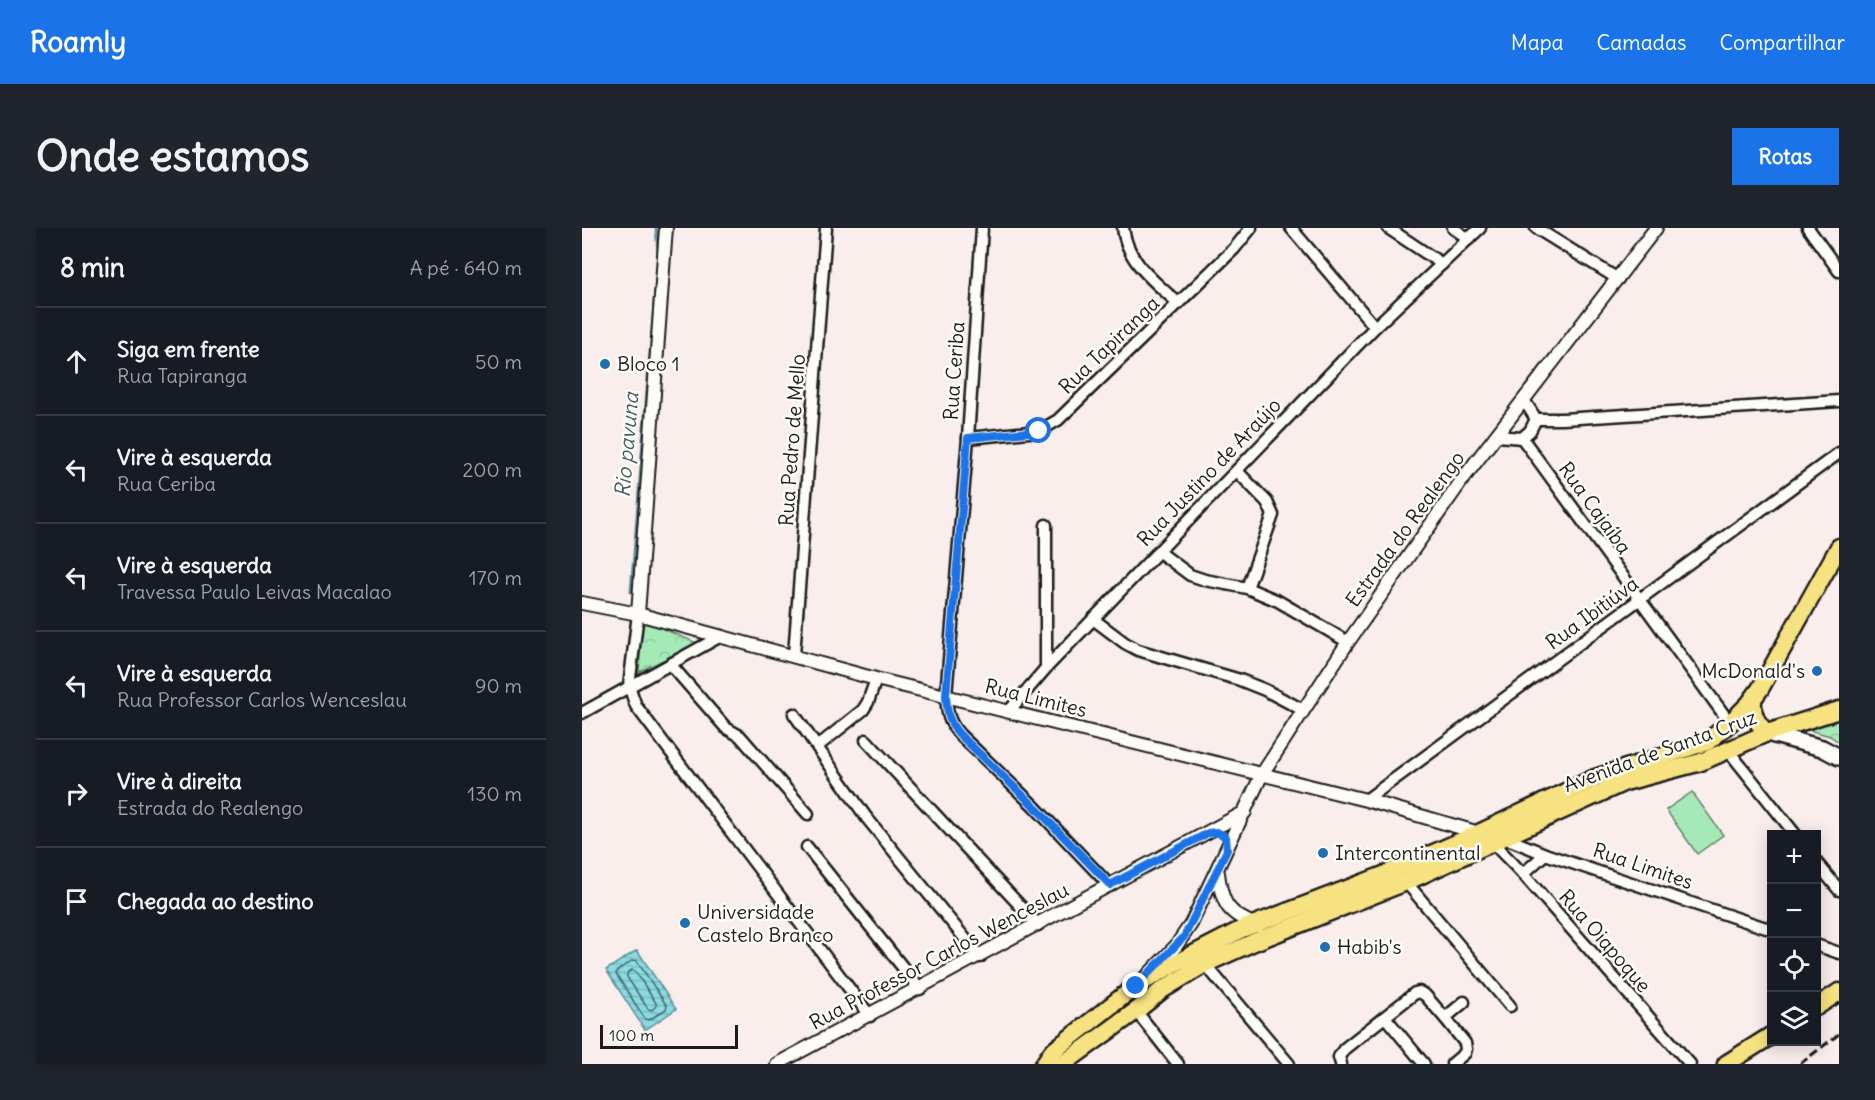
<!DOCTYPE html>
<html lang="pt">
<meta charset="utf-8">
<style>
:root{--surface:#171b24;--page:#20242c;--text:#f1f3f6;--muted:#9ea1a6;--line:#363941;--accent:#1a73e8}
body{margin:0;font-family:Delius,sans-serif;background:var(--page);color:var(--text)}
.controls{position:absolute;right:18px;bottom:18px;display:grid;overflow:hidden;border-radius:0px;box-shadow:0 3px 15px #0003}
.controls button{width:54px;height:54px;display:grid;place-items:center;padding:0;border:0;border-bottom:2px solid var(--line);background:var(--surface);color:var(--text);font:30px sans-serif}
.scale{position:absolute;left:18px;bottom:15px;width:138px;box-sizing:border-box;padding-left:6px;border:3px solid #1c1c1c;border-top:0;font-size:16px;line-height:21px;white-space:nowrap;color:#1c1c1c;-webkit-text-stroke:4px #fdfcf7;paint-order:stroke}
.stop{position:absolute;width:18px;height:18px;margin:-14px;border:4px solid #1a73e8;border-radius:50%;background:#fff}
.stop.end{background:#1a73e8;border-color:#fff;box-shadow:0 2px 6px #0008}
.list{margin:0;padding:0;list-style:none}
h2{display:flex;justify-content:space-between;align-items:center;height:78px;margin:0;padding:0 24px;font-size:26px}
h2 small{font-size:20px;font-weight:400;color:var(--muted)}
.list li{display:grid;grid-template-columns:39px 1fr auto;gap:18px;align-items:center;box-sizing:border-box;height:108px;padding:0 24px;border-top:2px solid var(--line)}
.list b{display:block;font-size:22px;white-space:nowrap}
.list p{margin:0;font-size:20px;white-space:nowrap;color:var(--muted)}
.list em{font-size:20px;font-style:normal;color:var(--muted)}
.icon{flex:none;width:33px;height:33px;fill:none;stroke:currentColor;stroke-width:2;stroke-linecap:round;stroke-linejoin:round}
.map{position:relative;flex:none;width:1257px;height:836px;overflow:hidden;border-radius:0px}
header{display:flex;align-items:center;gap:36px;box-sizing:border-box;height:84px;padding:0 30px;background:var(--accent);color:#fff}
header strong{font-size:28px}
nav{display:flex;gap:33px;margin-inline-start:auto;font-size:21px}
.intro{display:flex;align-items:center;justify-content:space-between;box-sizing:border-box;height:144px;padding:0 36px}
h1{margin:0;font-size:42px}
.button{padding:15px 27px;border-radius:0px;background:var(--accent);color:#fff;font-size:21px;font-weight:700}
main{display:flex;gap:36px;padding:0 36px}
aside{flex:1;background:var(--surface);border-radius:0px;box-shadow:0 3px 15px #0003}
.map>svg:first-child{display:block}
.park{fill:url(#park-crowns);stroke:#608369;stroke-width:1.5}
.pitch{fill:#a5eab6;stroke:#608369;stroke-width:1.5}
.water{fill:url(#water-rules);stroke:#5e8f93;stroke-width:1.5}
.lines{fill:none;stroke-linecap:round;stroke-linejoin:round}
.shore{stroke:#48686c;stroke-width:1.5}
.stream{stroke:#5e8f93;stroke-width:3}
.minor-casing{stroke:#1c1c1c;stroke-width:15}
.tertiary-casing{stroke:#1c1c1c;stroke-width:16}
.secondary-casing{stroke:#1c1c1c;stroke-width:20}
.primary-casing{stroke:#1c1c1c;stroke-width:21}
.minor{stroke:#fdfcf7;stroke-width:10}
.tertiary{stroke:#fdfcf7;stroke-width:12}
.secondary{stroke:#fdfcf7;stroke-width:15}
.primary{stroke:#f7e281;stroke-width:16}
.rail{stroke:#1c1c1c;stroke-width:3;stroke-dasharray:9 4.5;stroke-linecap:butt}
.route{stroke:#1a73e8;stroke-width:8}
.poi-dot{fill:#1f6fb2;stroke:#fdfcf7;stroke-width:2}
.labels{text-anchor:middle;stroke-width:5;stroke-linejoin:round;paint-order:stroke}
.street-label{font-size:20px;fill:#1c1c1c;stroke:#fdfcf7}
.poi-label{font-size:20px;fill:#1c1c1c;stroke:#fdfcf7;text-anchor:start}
.water-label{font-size:21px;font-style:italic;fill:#425f62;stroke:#fdfcf7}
</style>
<header>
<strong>Roamly</strong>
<nav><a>Mapa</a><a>Camadas</a><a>Compartilhar</a></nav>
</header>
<div class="intro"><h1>Onde estamos</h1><a class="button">Rotas</a></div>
<main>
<aside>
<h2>8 min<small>A pé · 640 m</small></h2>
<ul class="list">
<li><svg class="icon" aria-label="ahead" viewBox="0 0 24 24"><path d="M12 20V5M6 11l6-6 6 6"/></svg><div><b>Siga em frente</b><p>Rua Tapiranga</p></div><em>50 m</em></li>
<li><svg class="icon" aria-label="left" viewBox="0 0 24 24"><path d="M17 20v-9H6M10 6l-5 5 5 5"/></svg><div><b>Vire à esquerda</b><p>Rua Ceriba</p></div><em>200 m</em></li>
<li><svg class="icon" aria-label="left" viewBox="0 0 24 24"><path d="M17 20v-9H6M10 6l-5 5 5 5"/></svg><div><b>Vire à esquerda</b><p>Travessa Paulo Leivas Macalao</p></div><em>170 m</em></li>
<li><svg class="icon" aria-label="left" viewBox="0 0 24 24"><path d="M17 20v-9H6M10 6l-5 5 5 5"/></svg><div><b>Vire à esquerda</b><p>Rua Professor Carlos Wenceslau</p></div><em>90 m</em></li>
<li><svg class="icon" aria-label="right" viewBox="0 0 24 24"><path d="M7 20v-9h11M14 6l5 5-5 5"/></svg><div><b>Vire à direita</b><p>Estrada do Realengo</p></div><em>130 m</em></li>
<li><svg class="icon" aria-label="arrive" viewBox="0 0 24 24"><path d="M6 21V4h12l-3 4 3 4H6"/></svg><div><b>Chegada ao destino</b></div></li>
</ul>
</aside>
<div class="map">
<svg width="1257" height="836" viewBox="0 0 1257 836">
<defs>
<pattern id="park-crowns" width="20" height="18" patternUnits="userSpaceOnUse" patternTransform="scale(1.5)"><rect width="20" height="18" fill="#a5eab6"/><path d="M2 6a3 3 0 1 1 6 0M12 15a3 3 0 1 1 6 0" fill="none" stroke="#8dc89c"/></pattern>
<pattern id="water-rules" width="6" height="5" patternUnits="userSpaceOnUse" patternTransform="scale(1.5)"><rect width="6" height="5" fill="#8adbe3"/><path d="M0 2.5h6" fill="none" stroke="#76bbc2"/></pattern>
</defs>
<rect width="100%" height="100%" fill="#faeeed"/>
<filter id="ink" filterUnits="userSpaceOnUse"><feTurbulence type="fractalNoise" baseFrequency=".0167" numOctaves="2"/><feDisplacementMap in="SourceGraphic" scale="12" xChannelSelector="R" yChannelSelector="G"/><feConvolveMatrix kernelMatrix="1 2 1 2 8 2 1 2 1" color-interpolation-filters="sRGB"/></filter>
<g filter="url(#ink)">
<g class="park">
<polygon points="60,392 115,415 57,444"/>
<polygon points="1257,492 1257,514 1248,508 1223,501"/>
</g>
<polygon class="pitch" points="1110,564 1141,607 1115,626 1084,582"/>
<polygon class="water" points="55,722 94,781 63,802 24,742"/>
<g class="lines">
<g class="shore">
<polygon points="51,732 55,733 85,778 84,781 67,792 63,791 34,746 35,743"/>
<polygon points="50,742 53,743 74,775 74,778 70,782 66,781 45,749 45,745"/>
</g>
<polyline class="stream" points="49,364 76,25 74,0"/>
<g class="minor-casing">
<g id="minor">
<path d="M 400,0 L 386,210 L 364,467 C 365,484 366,494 378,507 L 451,577 L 528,658"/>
<path d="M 541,0 C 545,34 572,53 596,75"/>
<polyline points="709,0 793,99"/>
<polyline points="806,0 860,36"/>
<polyline points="871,0 887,11"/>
<polyline points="954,0 1036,51"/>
<polyline points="1226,0 1257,43"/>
<polyline points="942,172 954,191"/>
<polyline points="954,191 981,191 1257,173"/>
<polyline points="915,208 940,210"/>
<polyline points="386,210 457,203 476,192 652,21 669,0"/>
<polyline points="940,210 1148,495"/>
<polyline points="940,210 948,203 954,191"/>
<polyline points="655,243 685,274 691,287 665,360"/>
<polyline points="576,323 608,347 623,352 665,360 696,373 766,414"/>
<polyline points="56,386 47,458 54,478 288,788"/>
<polyline points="511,391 543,415 556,422 658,452 683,462 721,482"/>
<polyline points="212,427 244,0"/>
<polyline points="89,437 144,500 158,508 226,586"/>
<polyline points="464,440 464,297"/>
<polyline points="427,483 464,440 793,99 898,0"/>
<polyline points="0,485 139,408"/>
<polyline points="212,486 284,589 398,729"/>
<polyline points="284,512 456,697"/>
<polyline points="236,518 281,482 286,474 294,451"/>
<polyline points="1146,522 1213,606"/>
<polyline points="784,572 1257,225"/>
<polyline points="921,609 963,626 1190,702"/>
<polyline points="911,615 941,646 1108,836"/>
<polyline points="225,619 338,761"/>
<polyline points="1234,634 1257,662"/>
<polyline points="941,646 963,626"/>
<polyline points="824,654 928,778"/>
<polyline points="1234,717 1257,725"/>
<polyline points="623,736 707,836"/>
<polyline points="554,783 596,836"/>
<polyline points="803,789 842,836"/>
<polyline points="863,790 883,815 884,821 883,825 870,836"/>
<polyline points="759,836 757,829 762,821 833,765 837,764 843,767 863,790 882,774"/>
</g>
</g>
<g class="tertiary-casing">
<g id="tertiary">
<polyline points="0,375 56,386 294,451 784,572 897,605"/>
<polyline points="56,386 84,0"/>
<path d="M 636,645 C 640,677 646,686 676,698"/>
<polyline points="567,746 594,718 609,696 680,546 766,414 883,248 1074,0"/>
<polyline points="195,836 663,584"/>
</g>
</g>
<g class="secondary-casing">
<polyline id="secondary" points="1185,505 1240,520 1257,529"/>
</g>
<g class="primary-casing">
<g id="primary">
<path d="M 1171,471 C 1170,487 1174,494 1185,505"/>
<polyline points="1234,779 1257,764"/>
<polyline points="462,836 470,824 554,758 590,737 660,701 799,648 897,605 1013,550 1125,514 1148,495 1167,476 1178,461 1257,319"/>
<polyline points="469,836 481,836 554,783 580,762 623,736 672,714 824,654 1043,554 1119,534 1185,505 1257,482"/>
<polyline points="1144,836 1190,807"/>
</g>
</g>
<use href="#minor" class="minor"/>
<use href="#tertiary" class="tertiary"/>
<use href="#secondary" class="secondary"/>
<use href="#primary" class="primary"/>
<polyline class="rail" points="1218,836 1257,806"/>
</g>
</g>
<g class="lines" filter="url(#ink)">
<path class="route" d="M 457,203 L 386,210 L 364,467 C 365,484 366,494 378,507 L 451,577 L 528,657 L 626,605 L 635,604 L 644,609 L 645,622 L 602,709 L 554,758"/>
</g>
<g class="poi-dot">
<circle cx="23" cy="136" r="6"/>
<circle cx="1235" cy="443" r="6"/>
<circle cx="741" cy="625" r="6"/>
<circle cx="103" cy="695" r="6"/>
<circle cx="743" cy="719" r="6"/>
</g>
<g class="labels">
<g class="street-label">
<text transform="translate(527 117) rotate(-44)" y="7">Rua Tapiranga</text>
<text transform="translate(372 143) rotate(-86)" y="7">Rua Ceriba</text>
<text transform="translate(210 212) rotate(-86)" y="7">Rua Pedro de Mello</text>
<text transform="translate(627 244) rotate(-46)" y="7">Rua Justino de Araújo</text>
<text transform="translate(1013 280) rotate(54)" y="7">Rua Cajaíba</text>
<text transform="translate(823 301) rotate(-54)" y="7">Estrada do Realengo</text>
<text transform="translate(1010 385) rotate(-36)" y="7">Rua Ibitiúva</text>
<text transform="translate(454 470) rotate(14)" y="7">Rua Limites</text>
<text transform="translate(1078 523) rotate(-20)" y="7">Avenida de Santa Cruz</text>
<text transform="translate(1061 638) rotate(19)" y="7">Rua Limites</text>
<text transform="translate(1023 713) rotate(49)" y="7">Rua Oiapoque</text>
<text transform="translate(357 728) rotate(-28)" y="7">Rua Professor Carlos Wenceslau</text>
</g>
<g class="poi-label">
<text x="35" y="143">Bloco 1</text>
<text x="1223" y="450" text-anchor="end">McDonald's</text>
<text x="753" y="632">Intercontinental</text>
<text x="115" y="691">Universidade<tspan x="115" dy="23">Castelo Branco</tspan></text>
<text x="755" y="726">Habib's</text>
</g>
<g class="water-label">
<text transform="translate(45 217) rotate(-85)" y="7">Rio pavuna</text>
</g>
</g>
</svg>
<div class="controls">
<button>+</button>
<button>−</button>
<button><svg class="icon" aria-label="locate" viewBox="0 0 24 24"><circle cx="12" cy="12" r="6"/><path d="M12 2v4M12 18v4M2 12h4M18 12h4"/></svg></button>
<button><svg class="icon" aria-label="layers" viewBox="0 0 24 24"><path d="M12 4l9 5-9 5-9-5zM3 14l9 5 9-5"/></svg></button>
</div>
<div class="scale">100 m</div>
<div class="stop" style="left:457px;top:203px"></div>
<div class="stop end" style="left:554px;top:758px"></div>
</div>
</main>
